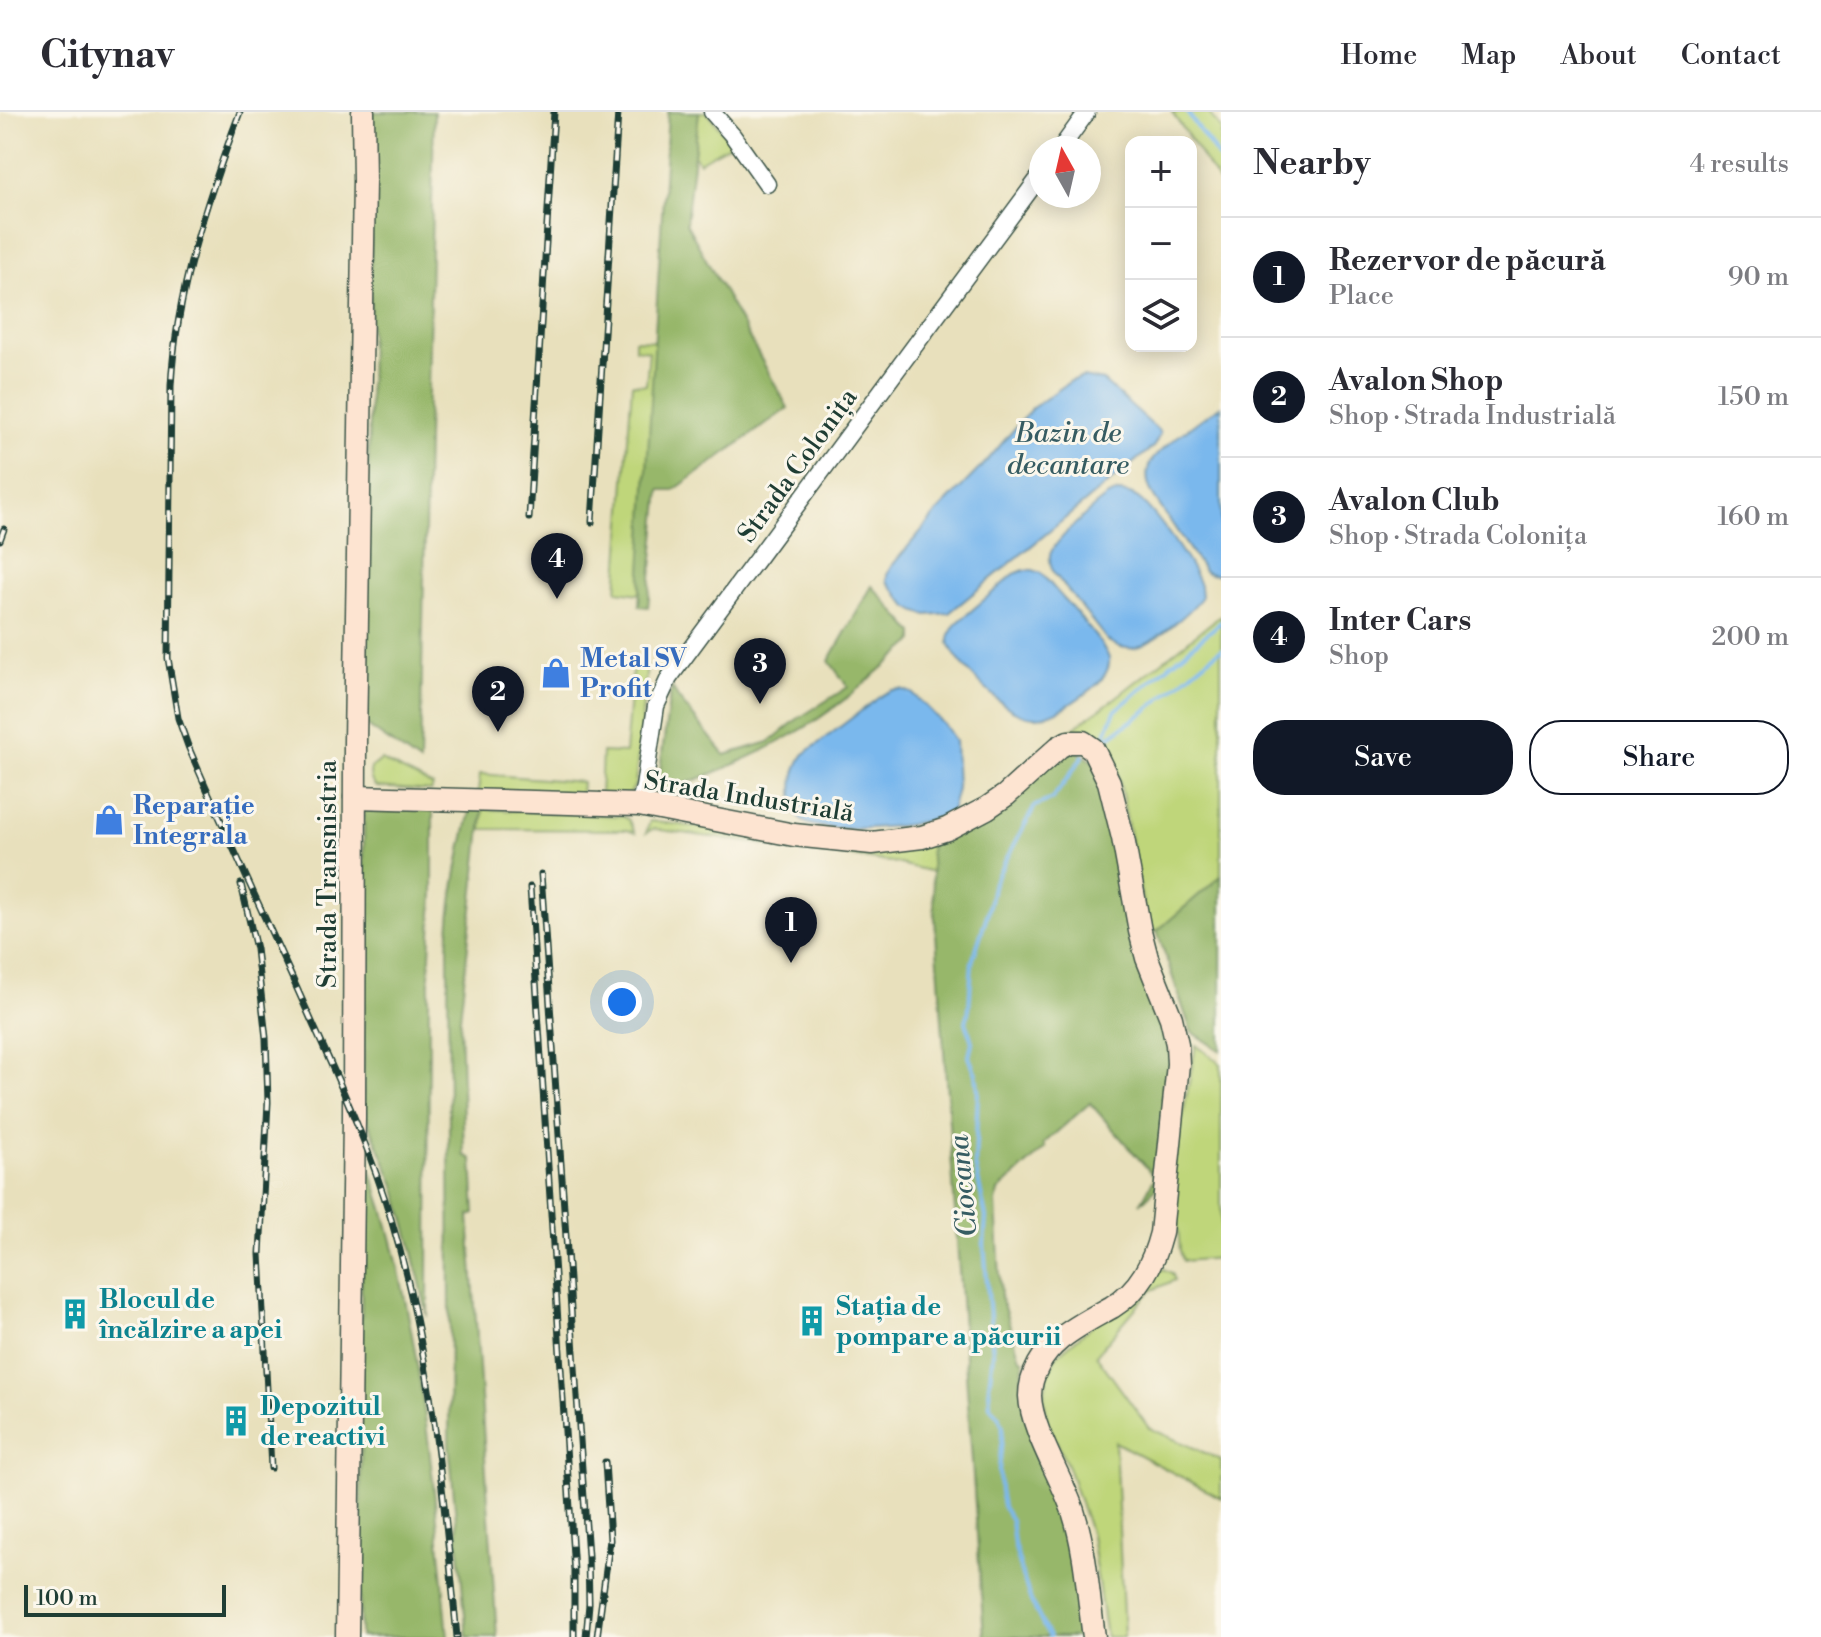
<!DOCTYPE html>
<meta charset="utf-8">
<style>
:root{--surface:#fff;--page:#f2f2f3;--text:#2b2b33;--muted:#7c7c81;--line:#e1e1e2;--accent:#111827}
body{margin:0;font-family:"Libre Bodoni",serif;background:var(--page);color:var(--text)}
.controls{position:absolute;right:24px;top:24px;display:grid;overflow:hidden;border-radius:16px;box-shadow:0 4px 20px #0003}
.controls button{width:72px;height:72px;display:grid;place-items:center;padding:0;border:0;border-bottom:2px solid var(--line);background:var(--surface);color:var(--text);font:40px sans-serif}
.compass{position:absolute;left:1029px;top:24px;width:72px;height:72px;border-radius:50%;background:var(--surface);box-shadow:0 4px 20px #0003;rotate:352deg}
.scale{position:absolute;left:24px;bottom:20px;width:202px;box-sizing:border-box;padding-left:8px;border:4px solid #1f3d34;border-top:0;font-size:22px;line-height:28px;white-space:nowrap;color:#1f3d34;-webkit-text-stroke:6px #fbf7ec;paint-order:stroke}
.you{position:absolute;left:622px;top:890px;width:28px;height:28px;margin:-20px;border:6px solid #fff;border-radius:50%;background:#1a73e8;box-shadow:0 0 0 12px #1a73e833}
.badge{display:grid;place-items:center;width:52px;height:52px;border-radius:50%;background:var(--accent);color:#fff;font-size:26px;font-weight:700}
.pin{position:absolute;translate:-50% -66px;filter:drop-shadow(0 2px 4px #0008)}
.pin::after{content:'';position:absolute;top:42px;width:28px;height:24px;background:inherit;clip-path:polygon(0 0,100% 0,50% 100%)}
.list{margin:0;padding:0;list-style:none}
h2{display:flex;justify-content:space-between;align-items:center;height:104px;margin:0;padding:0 32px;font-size:34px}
h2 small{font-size:26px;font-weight:400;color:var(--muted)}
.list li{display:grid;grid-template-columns:52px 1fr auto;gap:24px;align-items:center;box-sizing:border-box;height:120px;padding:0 32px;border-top:2px solid var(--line)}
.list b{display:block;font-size:30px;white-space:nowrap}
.list p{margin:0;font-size:26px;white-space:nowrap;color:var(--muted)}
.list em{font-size:26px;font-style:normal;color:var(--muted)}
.actions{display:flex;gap:16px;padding:24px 32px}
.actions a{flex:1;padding:18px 0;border:2px solid var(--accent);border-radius:32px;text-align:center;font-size:28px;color:var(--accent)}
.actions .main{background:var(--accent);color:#fff}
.icon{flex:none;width:44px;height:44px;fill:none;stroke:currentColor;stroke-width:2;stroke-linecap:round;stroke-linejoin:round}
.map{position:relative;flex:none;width:1221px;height:1525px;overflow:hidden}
header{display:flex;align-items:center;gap:48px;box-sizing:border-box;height:112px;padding:0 40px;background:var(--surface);border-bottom:2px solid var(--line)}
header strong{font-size:38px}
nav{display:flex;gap:44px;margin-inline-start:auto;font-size:28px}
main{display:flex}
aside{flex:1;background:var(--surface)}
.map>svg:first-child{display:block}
.green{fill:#bfd67a;stroke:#6f8a57;stroke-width:2}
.forest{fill:#97b76a;stroke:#5b7a4f;stroke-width:2}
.water{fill:#7ab8ed;stroke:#4c7a90;stroke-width:2}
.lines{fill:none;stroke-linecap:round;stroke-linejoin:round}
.stream{stroke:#7ab8ed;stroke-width:4}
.street-casing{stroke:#3d5548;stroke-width:19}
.secondary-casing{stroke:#3d5548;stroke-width:25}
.street{stroke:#fff;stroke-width:16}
.secondary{stroke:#fde4d1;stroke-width:22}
.rail-casing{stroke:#1f3d34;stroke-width:7}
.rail{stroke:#fbf7ec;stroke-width:4;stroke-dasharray:12;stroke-linecap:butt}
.labels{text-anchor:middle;stroke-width:6;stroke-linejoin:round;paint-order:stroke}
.street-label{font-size:26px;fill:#1f3d34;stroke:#fbf7ec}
.shop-label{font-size:26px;font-weight:bold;fill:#366cbe;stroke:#fbf7ec;text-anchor:start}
.culture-label{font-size:26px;font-weight:bold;fill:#0d838f;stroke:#fbf7ec;text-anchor:start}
.water-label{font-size:28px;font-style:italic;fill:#365c62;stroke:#fbf7ec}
</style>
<header>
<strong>Citynav</strong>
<nav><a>Home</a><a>Map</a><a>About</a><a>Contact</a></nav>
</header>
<main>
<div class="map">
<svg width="1221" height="1525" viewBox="0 0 1221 1525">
<rect width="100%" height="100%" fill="#fbf7ec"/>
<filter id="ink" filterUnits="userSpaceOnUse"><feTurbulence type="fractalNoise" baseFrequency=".0125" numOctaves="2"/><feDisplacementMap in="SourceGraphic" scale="16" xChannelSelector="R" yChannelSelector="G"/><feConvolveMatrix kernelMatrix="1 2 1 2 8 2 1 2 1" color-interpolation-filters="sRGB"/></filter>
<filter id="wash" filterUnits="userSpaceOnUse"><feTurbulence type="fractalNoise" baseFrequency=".006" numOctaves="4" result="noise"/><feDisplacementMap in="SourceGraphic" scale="32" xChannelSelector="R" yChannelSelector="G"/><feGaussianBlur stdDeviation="1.8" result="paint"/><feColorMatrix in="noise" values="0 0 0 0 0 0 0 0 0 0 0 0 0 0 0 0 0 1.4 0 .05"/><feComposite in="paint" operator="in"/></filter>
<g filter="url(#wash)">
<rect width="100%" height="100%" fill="#e8e0bc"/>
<g class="green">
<polygon points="699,0 707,0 732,31 699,50 694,43"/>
<polygon points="1172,0 1208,0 1221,17 1221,73"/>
<polygon points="635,228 656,229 640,482 617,479 632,272 646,273 649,239 635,237"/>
<polygon points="1221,503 1221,764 1157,819 1152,821 1142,788 1119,667 1111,645 1095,624 1088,619 1063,623 1114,587"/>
<polygon points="633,552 647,553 635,673 627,687 600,685 602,640 625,641"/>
<path d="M 381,648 L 433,674 L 431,679 L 376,675 C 370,668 369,664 371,656 Z"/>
<polygon points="480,662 582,670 581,683 478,681"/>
<polygon points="483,697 622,704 628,707 635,721 627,718 482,717"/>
<polygon points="650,709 738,720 930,733 933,760 891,750 653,717 646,721"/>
<polygon points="1196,933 1221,952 1221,1146 1183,1149 1180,1139 1173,1056"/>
<polygon points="1163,1157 1172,1161 1175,1168 1150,1179 1096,1243 1149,1316 1221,1348 1221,1386 1115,1330 1124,1525 1106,1525 1091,1423 1068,1355 1047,1308 1044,1285 1047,1265 1056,1244 1153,1162"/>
</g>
<g class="forest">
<polygon points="372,0 434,0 420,651 366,613"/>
<polygon points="668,0 699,0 686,111 788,296 674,378 660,378 648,495 639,494"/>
<path d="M 872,474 L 914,521 L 914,529 C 875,562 837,598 792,623 C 750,647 703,667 657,681 L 669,589 L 672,575 L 678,586 L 725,643 L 769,630 L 796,608 L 848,575 L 829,549 Z"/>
<polygon points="1075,637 1094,650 1165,907 1171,943 1158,1074 1140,1092 1155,1065 1090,991 1043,1032 1045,1036 998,1079 996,1090 1001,1186 1020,1246 1024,1249 1021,1270 1070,1416 1085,1525 984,1525 930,733 1066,640"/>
<polygon points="364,691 433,694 433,782 429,864 428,1205 411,1131 395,1073 363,998"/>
<path d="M 471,696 L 483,697 L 460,906 L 464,1043 L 472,1047 L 475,1102 L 469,1104 L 497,1525 L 467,1525 L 449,1331 L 450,1200 L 448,836 C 450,788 459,742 471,696 Z"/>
<polygon points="1221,764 1221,939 1191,919 1157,819"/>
<path d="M 362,1038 C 384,1090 396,1142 407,1197 C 429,1305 438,1415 448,1525 L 360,1525 Z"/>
</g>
<g class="water">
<polygon points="1083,265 1103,269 1158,318 1160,322 1154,334 949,501 927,503 917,500 908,495 887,469 887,462 890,456 938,399 987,349 1031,297 1071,269"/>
<path d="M 1221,294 L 1221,462 C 1214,464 1210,462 1204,459 L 1154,385 C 1148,375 1145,365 1149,354 C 1155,338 1205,304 1221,294 Z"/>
<path d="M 1120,380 C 1127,381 1132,382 1138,386 C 1154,398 1194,454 1200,474 C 1200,476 1201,484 1201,486 C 1189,501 1151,534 1133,536 C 1123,537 1117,534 1108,529 L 1054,461 C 1051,455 1049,449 1050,443 C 1053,430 1096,392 1108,384 C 1111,383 1116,381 1120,380 Z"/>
<path d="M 1024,458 L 1033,458 L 1041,461 C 1054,477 1106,531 1109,547 C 1111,560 1096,575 1086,581 C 1072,591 1055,604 1037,605 C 1029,605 1021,603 1014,599 C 999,592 948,544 949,528 C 949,522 953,516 956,512 L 1014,462 Z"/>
<path d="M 901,577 L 912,581 L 928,596 L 947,616 L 955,629 L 957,677 L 951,700 C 939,705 928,709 916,711 C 895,716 815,722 800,707 C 793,701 793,687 793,678 C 793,665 796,654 803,643 L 882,583 L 892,578 Z"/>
</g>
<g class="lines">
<g class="stream">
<polyline points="1187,0 1221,49"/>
<polyline points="1103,629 1146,599 1221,537"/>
<polyline points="1102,630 1115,599 1221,510"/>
<polyline points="1049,1525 1031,1489 1024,1468 1014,1432 1011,1408 1003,1395 1000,1378 999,1358 1003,1315 999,1305 990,1294 989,1273 993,1242 984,1132 986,1105 975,1053 978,978 976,962 969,945 972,930 966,910 969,897 972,850 987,803 994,770 1035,694 1052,687 1062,674 1083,644"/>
</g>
</g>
</g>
<g filter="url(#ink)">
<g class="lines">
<g class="street-casing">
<g id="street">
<polyline points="712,0 733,24 767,72"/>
<polyline points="1061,36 1087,0"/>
<polyline points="639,693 644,675 656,594 669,566 1041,63"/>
</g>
</g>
<g class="secondary-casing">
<g id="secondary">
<path d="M 355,685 L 639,693 L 794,723 L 872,731 L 922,725 L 947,717 L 987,696 L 1006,683 L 1059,635 L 1068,630 L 1083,630 L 1093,637 L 1109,670 L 1123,726 L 1140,819 L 1147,846 L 1171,906 L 1177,932 L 1178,952 L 1161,1121 C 1153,1152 1140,1178 1112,1195 C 1094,1205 1076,1214 1060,1227 C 1043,1241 1030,1262 1030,1284 C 1031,1317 1062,1366 1073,1399 C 1086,1439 1088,1483 1094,1525"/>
<polyline points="347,1525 354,1005 355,630 364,69 363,0"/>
</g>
</g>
<use href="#street" class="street"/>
<use href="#secondary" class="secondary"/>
<g class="rail-casing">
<g id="rail">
<path d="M 240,0 C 207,87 176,180 171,274 L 168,546 L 178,606 L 188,634 C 228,727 271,818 312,910 C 341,974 371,1039 391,1107 C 432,1243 444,1385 457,1525"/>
<polyline points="529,406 554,0"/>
<polyline points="592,410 618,0"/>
<polyline points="0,428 4,417"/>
<polyline points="541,762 588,1444 589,1492 586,1525"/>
<polyline points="241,772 256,837 266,926 268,990 260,1142 271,1356"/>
<polyline points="530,775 574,1459 574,1525"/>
<polyline points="597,1525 610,1428 605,1350"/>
</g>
</g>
<use href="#rail" class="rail"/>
</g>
</g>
<defs>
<g id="shop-bare" transform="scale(2.4)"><path d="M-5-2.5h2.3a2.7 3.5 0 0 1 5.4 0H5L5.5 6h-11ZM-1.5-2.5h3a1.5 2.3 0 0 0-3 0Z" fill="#3f7fe0" stroke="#fbf7ec" stroke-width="2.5" paint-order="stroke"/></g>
<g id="building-bare" transform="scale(2.4)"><path d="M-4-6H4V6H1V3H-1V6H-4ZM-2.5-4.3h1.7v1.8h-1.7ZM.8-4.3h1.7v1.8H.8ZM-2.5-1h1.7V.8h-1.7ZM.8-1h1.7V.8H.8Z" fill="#0f9aa8" stroke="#fbf7ec" stroke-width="2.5" paint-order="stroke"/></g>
</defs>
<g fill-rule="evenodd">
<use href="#shop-bare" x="556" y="561"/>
<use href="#shop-bare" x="109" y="708"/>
<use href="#building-bare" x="75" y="1202"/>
<use href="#building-bare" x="812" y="1209"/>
<use href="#building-bare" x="236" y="1309"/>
</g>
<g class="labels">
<g class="street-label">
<text transform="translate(797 353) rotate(-54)" y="9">Strada Colonița</text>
<text transform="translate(749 684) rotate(9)" y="9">Strada Industrială</text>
<text transform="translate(327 762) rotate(-90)" y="9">Strada Transnistria</text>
</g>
<g class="shop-label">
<text x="580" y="555">Metal SV<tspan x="580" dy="30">Profit</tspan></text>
<text x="133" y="702">Reparație<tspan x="133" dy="30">Integrala</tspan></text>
</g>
<g class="culture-label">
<text x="99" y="1196">Blocul de<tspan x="99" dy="30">încălzire a apei</tspan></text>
<text x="836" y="1203">Stația de<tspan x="836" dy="30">pompare a păcurii</tspan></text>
<text x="260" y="1303">Depozitul<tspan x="260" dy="30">de reaсtivi</tspan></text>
</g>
<g class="water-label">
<text x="1068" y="330">Bazin de<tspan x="1068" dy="32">decantare</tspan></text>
<text transform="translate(962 1074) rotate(-95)" y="10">Ciocana</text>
</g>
</g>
</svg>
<div class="controls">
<button>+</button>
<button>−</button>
<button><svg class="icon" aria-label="layers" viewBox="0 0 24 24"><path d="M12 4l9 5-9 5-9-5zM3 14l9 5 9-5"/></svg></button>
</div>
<svg class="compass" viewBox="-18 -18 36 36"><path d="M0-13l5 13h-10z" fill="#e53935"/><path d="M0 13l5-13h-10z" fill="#7c7c81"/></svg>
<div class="scale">100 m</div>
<div class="you"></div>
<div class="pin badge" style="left:791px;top:851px">1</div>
<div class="pin badge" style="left:498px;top:620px">2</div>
<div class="pin badge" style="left:760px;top:592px">3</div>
<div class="pin badge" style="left:557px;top:487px">4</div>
</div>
<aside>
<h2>Nearby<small>4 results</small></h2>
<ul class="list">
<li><span class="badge">1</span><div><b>Rezervor de păcură</b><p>Place</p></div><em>90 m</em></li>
<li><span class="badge">2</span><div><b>Avalon Shop</b><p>Shop · Strada Industrială</p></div><em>150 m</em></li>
<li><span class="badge">3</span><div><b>Avalon Club</b><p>Shop · Strada Colonița</p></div><em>160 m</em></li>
<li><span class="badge">4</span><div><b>Inter Cars</b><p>Shop</p></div><em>200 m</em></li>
</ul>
<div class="actions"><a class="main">Save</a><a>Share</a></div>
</aside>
</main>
